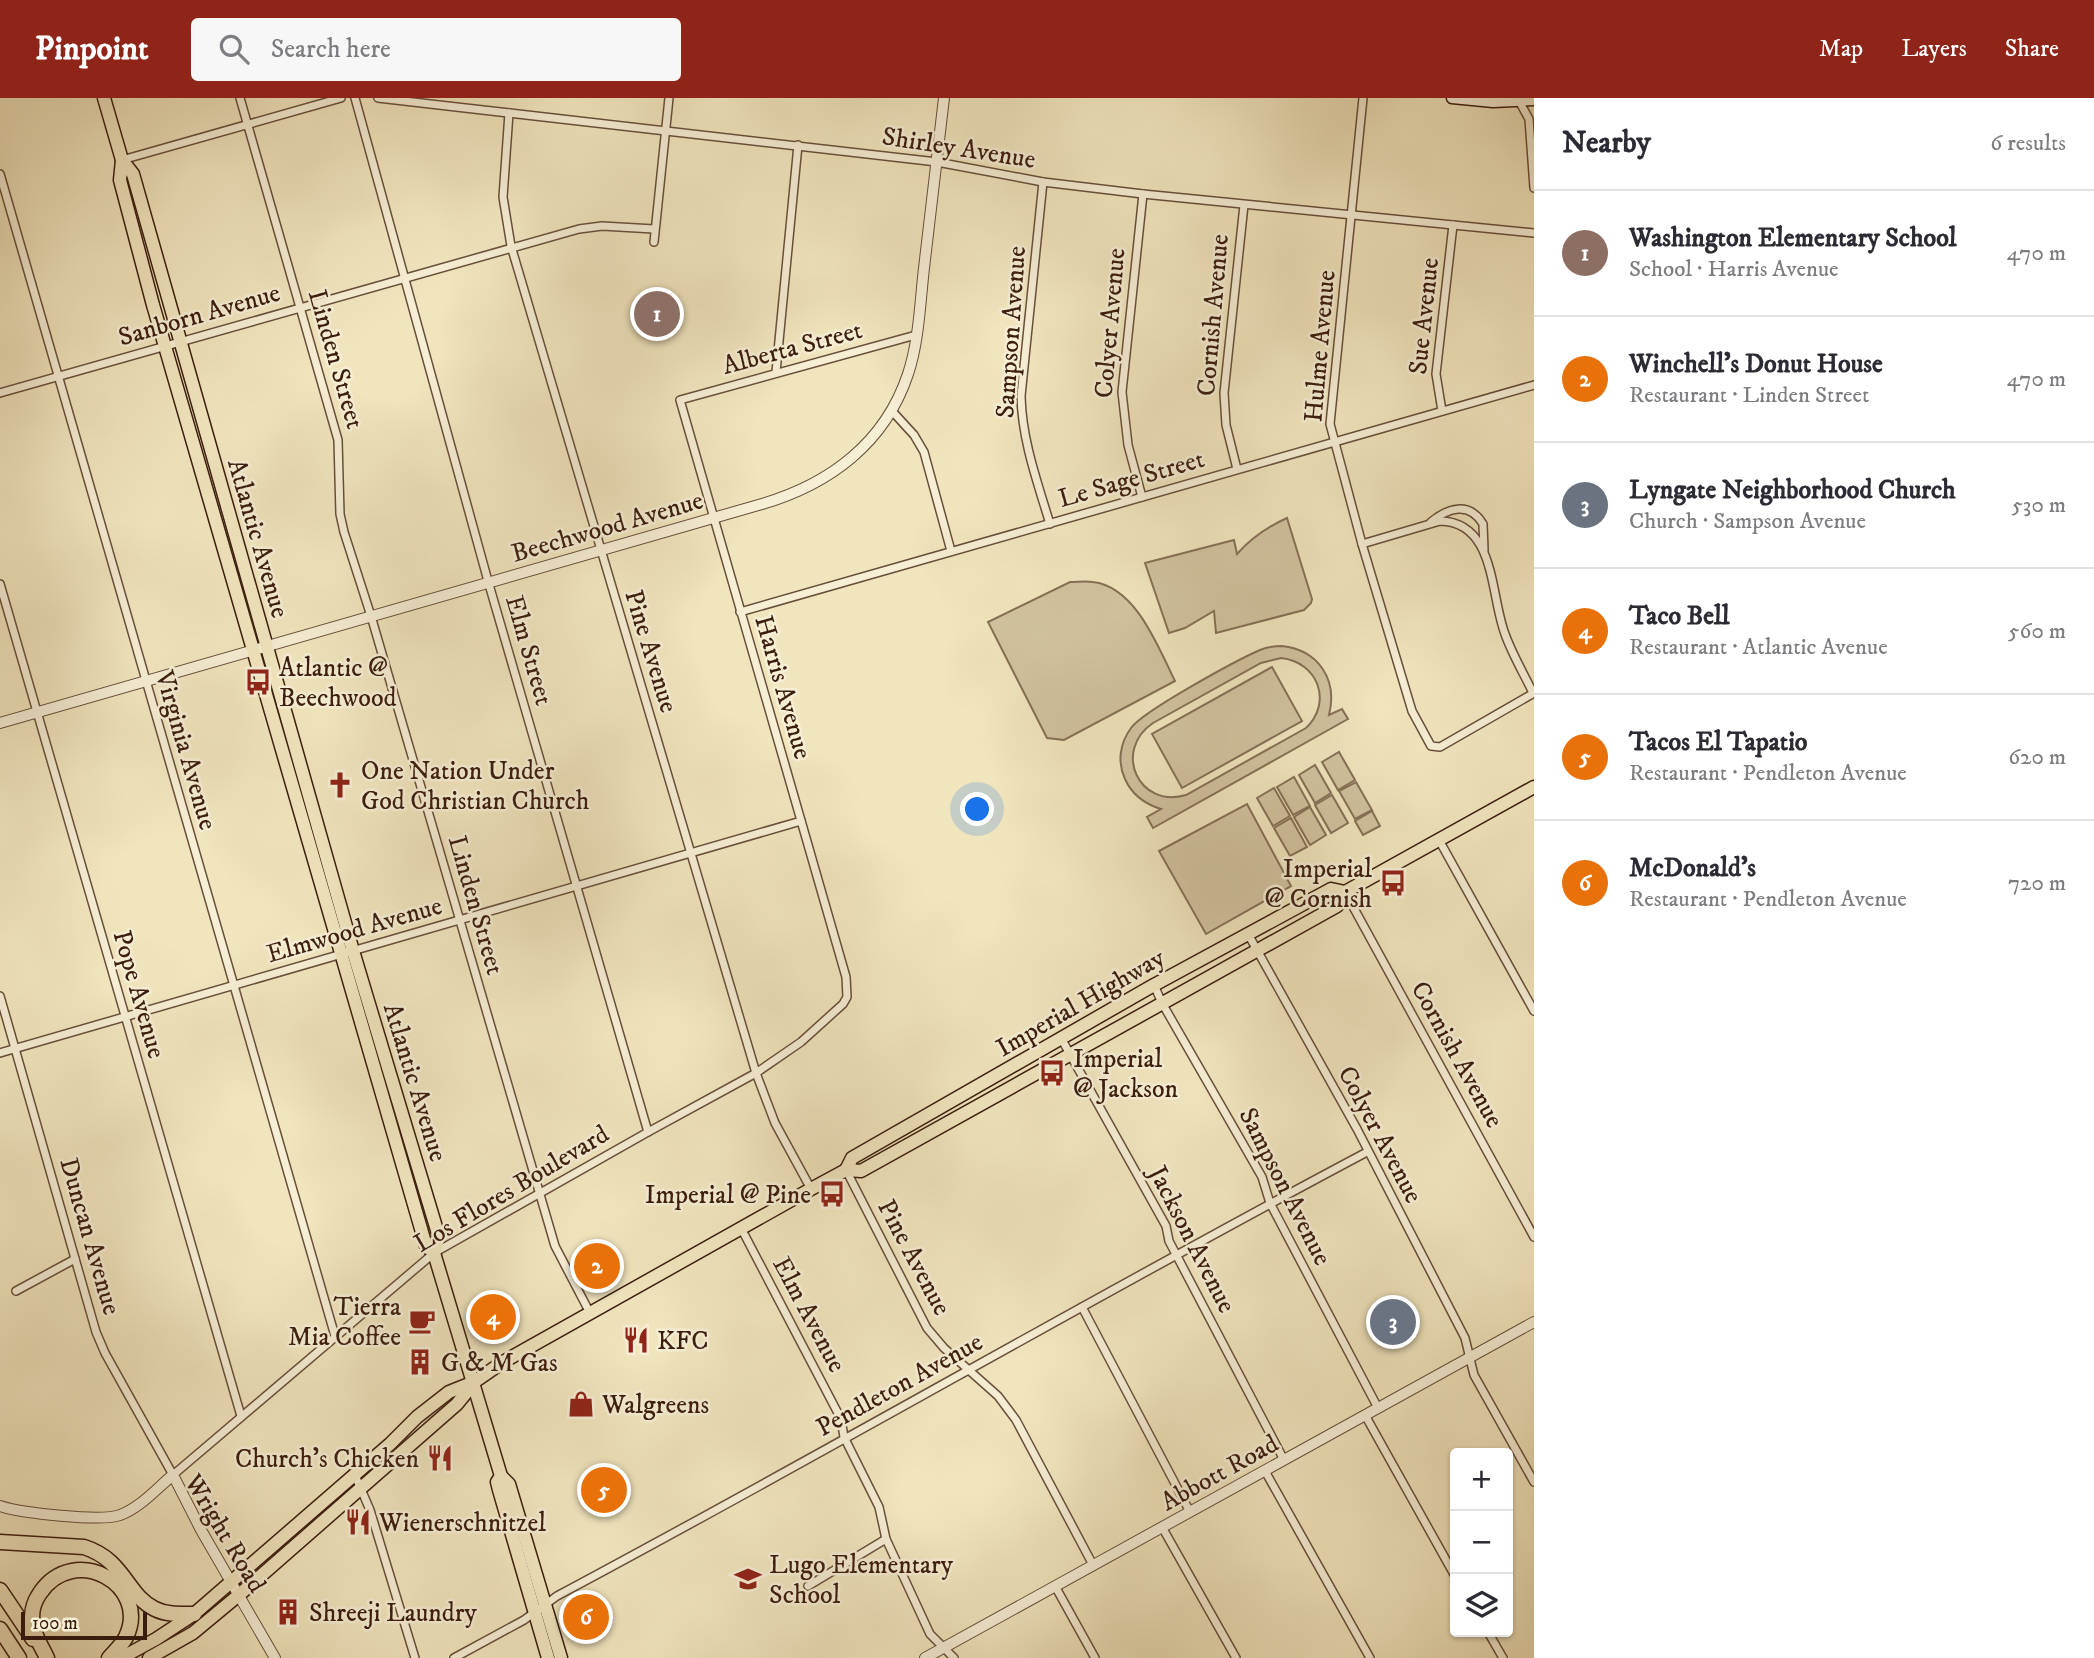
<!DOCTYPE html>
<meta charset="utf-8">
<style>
:root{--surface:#fff;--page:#f7f7f7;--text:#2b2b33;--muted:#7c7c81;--line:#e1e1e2;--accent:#8f2418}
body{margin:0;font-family:"IM FELL DW Pica",serif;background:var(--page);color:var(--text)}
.controls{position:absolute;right:21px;bottom:21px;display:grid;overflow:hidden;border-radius:7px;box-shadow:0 2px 5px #0004}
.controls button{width:63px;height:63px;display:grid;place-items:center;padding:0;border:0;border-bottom:2px solid var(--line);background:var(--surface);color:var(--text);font:35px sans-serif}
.scale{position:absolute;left:21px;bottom:18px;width:126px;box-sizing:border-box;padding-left:7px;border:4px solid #3b1d0e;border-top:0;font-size:19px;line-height:24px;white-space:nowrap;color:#3b1d0e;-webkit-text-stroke:5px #f6eed5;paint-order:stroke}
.you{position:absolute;left:978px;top:712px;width:24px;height:24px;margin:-18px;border:5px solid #fff;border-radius:50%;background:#1a73e8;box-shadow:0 0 0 10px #1a73e833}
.badge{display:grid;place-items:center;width:46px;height:46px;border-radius:50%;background:var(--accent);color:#fff;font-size:23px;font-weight:700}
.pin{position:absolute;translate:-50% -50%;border:4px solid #fff;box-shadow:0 2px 7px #0006}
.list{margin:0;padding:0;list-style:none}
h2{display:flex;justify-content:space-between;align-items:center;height:91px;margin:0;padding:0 28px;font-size:30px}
h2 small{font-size:23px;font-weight:400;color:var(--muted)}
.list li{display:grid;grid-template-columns:46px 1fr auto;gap:21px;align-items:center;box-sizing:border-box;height:126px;padding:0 28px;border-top:2px solid var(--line)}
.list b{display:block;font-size:26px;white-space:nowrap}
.list p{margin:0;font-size:23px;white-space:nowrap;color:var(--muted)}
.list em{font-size:23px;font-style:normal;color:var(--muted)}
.icon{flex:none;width:38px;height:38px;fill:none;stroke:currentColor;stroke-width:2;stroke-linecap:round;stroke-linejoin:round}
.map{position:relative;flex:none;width:1534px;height:1560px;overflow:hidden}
header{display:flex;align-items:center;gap:42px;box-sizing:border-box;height:98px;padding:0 35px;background:var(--accent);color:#fff}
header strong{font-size:33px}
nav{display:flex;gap:38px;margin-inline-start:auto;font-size:24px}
.search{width:490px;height:63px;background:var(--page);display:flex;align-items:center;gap:18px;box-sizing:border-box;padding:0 24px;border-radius:7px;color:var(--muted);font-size:26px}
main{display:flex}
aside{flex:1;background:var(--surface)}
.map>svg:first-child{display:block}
.green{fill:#d2c3a0;stroke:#867057;stroke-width:2;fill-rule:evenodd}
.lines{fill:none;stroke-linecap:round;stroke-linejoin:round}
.minor-casing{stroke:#684f3a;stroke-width:10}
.tertiary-casing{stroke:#684f3a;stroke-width:12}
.secondary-casing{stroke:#3b1d0e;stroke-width:13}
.primary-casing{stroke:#3b1d0e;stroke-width:15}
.motorway-casing{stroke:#3b1d0e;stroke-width:17}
.minor{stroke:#f6eed5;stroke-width:7}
.tertiary{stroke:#f6eed5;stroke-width:10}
.secondary{stroke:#f6eed5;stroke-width:10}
.primary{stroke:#f1e5be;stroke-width:12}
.motorway{stroke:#f1e5be;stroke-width:14}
.labels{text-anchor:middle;stroke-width:5;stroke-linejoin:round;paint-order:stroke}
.street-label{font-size:26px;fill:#3b1d0e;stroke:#f6eed5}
.poi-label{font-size:26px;fill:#3b1d0e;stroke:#f6eed5;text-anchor:start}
</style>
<header>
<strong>Pinpoint</strong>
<div class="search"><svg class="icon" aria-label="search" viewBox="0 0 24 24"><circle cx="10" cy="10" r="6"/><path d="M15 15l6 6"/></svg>Search here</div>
<nav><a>Map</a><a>Layers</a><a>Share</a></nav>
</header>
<main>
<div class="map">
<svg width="1534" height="1560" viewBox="0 0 1534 1560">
<rect width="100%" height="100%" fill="#f1e5be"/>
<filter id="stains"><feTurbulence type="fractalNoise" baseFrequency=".00286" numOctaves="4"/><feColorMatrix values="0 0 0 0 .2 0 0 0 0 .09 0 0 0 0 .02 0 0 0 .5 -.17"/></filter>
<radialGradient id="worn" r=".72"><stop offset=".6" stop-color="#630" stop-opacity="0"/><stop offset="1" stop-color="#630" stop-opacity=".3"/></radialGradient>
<g class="green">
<path d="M 1287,420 L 1312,501 L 1311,505 L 1304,512 L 1216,535 L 1214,513 L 1185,530 L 1169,535 L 1145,465 L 1234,442 L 1237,456 C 1252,439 1267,429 1287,420 Z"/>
<path d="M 1070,484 C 1078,484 1086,483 1093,484 C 1136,489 1158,549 1175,583 L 1064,642 L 1047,640 L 988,524 Z"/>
<path d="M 1282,548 C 1318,552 1338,581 1329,617 L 1342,611 L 1348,621 L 1153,730 L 1147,719 L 1161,711 C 1145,706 1132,697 1125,681 C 1117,664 1120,645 1131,630 C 1143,613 1237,562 1260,552 C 1267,549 1274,548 1282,548 ZM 1281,560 C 1318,564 1333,604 1306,630 L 1186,697 C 1139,711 1112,653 1153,625 L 1261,565 Z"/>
<polygon points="1272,569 1302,623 1182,690 1152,636"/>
<polygon points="1339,654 1355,682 1338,692 1322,664"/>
<polygon points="1315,667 1331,695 1315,705 1299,677"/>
<polygon points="1294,679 1310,708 1293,717 1277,689"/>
<polygon points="1356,684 1372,712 1355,721 1339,693"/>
<polygon points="1274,690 1290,718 1273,728 1257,700"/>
<polygon points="1332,697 1348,725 1331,735 1315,707"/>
<polygon points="1247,706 1291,788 1206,836 1159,753"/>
<polygon points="1310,709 1326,737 1310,747 1294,719"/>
<polygon points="1372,713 1380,728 1363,737 1355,723"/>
<polygon points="1291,720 1307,749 1290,758 1274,730"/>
</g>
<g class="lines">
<g class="minor-casing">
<g id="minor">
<polyline points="240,0 338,342 340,416 344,434 371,518 555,1148 590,1215"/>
<polyline points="355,0 488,483 648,1034"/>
<polyline points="378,0 937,64 1043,84 1143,96 1534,135"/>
<polyline points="1363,0 1330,326 1362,446 1412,613 1431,648 1440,649 1534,595"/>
<polyline points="1518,1 1529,21 1534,90"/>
<polyline points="509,15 503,99 511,148 756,975 775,1025 811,1091"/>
<polyline points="122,62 341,0"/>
<polyline points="0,76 335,1238"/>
<path d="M 1043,84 L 1021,298 C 1022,342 1037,383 1050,426"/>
<polyline points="654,144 669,0"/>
<polyline points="776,274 798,47"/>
<polyline points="0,295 579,131 602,128 654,131"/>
<polyline points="892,313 914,337 924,354 951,453"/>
<polyline points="1442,313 1436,276 1453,127"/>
<polyline points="1237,371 1226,327 1224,295 1244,107"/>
<polyline points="1142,399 1128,347 1122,294 1143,96"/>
<path d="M 1431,424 C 1448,410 1469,403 1483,426 L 1484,452"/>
<path d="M 1362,446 L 1440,423 C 1496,424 1490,497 1505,536 C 1512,556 1524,576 1533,595"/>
<polyline points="0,486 241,1318"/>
<polyline points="740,514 1534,287"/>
<polyline points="1439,742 1534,913"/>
<polyline points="1345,794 1534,1139"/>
<polyline points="1248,836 1357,1031 1465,1240 1474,1277 1534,1384"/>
<polyline points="1154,887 1162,905 1262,1079 1270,1105 1378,1310"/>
<polyline points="0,898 96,1234 105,1255 173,1377 434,1155 648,1034 756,975 801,944 843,906 847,899 846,879 680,302 916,237"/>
<polyline points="1061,940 1166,1128 1169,1143 1284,1362"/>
<polyline points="0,955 801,723"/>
<polyline points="846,1072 927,1230 944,1250 998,1298 1016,1322 1093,1467"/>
<polyline points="741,1130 841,1321 844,1339 879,1409 886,1441 930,1536 954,1560"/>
<polyline points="16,1193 75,1161"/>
<polyline points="1082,1209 1190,1414"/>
<polyline points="1365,1317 1455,1478"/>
<polyline points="1265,1373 1370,1560"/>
<polyline points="354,1375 370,1412 415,1560"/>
<polyline points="1162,1429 1236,1560"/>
<polyline points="808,1488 886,1441"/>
<polyline points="1055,1488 1095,1560"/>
<polyline points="1488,1534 1503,1560"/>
<path d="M 454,1560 L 524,1522 L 557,1498 C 829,1353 1095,1198 1367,1054"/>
</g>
</g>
<g class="tertiary-casing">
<g id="tertiary">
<path d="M 0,625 L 762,406 C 830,386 885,345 908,276 C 919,243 920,205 924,170 C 931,114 937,57 944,0"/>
<path d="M 0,1408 C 20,1415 102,1424 120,1417 C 140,1410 157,1390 173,1377 L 201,1432 L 275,1560"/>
<polyline points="925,1560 1534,1224"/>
</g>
</g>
<g class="secondary-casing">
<polyline id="secondary" points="1452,0 1493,4 1534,2"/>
</g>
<g class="primary-casing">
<g id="primary">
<polyline points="104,0 122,62 133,76 353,853 439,1139 434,1155"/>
<polyline points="122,62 120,82 153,207 426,1148 434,1155 501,1378 509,1386 561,1560"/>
<polyline points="846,1072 852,1060 1154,887 1331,791 1345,794"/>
<polyline points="501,1378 497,1384 499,1392 548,1560"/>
<polyline points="121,1560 156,1541 194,1516 390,1346 417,1319 449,1294 474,1284 503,1264 811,1091 846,1072 861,1073 1337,808 1345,794 1534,689"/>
<polyline points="149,1560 193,1535 240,1496 457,1306 474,1285"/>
</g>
</g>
<g class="motorway-casing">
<g id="motorway">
<path d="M 0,1444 L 84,1449 C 125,1462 126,1497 155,1511 C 167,1517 181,1516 194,1516"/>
<polyline points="0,1492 33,1541"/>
<polyline points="0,1531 19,1560"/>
<path d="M 47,1560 C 43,1551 36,1541 34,1531 C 30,1518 33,1505 40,1495 C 74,1444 151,1487 126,1539 C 122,1547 115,1553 109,1560"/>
</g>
</g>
<use href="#minor" class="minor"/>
<use href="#tertiary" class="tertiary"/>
<use href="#secondary" class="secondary"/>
<use href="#primary" class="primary"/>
<use href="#motorway" class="motorway"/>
</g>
<defs>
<g id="bus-bare" transform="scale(2.1)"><path d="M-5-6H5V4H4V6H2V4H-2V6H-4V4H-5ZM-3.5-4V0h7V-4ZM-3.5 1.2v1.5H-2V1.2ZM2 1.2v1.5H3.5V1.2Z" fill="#8f2418" stroke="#f6eed5" stroke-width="2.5" paint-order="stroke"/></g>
<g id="church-bare" transform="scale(2.1)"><path d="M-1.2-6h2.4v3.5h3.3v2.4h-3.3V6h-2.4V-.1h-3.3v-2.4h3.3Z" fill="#8f2418" stroke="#f6eed5" stroke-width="2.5" paint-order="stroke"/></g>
<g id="cafe-bare" transform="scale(2.1)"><path d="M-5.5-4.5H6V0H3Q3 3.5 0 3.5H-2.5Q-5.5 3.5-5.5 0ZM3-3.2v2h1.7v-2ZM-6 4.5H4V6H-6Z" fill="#8f2418" stroke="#f6eed5" stroke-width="2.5" paint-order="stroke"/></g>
<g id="restaurant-bare" transform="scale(2.1)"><path d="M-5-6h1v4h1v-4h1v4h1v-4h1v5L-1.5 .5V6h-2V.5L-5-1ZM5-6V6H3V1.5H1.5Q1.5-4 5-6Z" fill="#8f2418" stroke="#f6eed5" stroke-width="2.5" paint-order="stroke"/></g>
<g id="building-bare" transform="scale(2.1)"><path d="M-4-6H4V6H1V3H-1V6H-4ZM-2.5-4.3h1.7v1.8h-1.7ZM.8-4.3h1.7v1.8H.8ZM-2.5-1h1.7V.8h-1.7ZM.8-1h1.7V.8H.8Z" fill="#8f2418" stroke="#f6eed5" stroke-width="2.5" paint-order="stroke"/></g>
<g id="shop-bare" transform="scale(2.1)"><path d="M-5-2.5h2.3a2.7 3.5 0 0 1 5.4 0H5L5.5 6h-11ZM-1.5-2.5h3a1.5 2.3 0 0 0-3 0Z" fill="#8f2418" stroke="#f6eed5" stroke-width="2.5" paint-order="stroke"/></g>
<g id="school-bare" transform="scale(2.1)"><path d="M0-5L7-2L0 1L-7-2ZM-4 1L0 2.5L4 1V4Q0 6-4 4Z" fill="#8f2418" stroke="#f6eed5" stroke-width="2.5" paint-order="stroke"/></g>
</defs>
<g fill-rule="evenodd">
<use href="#bus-bare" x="258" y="584"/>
<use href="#church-bare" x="340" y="687"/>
<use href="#bus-bare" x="1393" y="785"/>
<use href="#bus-bare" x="1052" y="975"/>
<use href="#bus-bare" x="832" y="1096"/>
<use href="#cafe-bare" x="422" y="1223"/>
<use href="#restaurant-bare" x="636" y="1242"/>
<use href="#building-bare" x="420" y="1264"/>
<use href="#shop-bare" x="581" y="1306"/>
<use href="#restaurant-bare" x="440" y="1360"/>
<use href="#restaurant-bare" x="358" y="1424"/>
<use href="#school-bare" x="748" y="1481"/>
<use href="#building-bare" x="288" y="1514"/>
</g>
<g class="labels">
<g class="street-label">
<text transform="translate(959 49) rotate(9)" y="9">Shirley Avenue</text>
<text transform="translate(199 216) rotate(-16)" y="9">Sanborn Avenue</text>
<text transform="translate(1212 217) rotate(-85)" y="9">Cornish Avenue</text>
<text transform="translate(1423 218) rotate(-84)" y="9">Sue Avenue</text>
<text transform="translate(1109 225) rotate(-85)" y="9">Colyer Avenue</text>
<text transform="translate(1010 234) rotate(-86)" y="9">Sampson Avenue</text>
<text transform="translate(1319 248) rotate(-85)" y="9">Hulme Avenue</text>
<text transform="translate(792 249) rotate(-15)" y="9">Alberta Street</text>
<text transform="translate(337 261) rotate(74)" y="9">Linden Street</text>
<text transform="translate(1131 380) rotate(-16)" y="9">Le Sage Street</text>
<text transform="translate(607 428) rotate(-16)" y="9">Beechwood Avenue</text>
<text transform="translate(259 440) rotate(74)" y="9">Atlantic Avenue</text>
<text transform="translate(530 552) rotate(74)" y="9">Elm Street</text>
<text transform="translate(652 553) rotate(73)" y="9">Pine Avenue</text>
<text transform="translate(784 589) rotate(74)" y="9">Harris Avenue</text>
<text transform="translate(187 652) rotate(74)" y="9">Virginia Avenue</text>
<text transform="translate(477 807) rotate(74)" y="9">Linden Street</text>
<text transform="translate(354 831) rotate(-16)" y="9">Elmwood Avenue</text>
<text transform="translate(140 896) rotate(74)" y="9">Pope Avenue</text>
<text transform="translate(1080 904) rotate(-30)" y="9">Imperial Highway</text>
<text transform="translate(1458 956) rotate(61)" y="9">Cornish Avenue</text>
<text transform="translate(416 984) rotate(73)" y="9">Atlantic Avenue</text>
<text transform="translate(1381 1036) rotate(62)" y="9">Colyer Avenue</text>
<text transform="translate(1286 1088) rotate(63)" y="9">Sampson Avenue</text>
<text transform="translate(511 1090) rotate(-31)" y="9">Los Flores Boulevard</text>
<text transform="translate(91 1138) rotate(74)" y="9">Duncan Avenue</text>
<text transform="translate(1193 1141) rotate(63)" y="9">Jackson Avenue</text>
<text transform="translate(915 1159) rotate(62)" y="9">Pine Avenue</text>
<text transform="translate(810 1216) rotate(62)" y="9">Elm Avenue</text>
<text transform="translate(899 1286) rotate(-29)" y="9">Pendleton Avenue</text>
<text transform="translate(1219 1374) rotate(-29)" y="9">Abbott Road</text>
<text transform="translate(226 1435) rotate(59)" y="9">Wright Road</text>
</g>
<g class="poi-label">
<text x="279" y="578">Atlantic @<tspan x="279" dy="30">Beechwood</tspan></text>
<text x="361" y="681">One Nation Under<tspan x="361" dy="30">God Christian Church</tspan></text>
<text x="1372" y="779" text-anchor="end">Imperial<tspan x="1372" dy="30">@ Cornish</tspan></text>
<text x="1073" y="969">Imperial<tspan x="1073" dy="30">@ Jackson</tspan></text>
<text x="811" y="1105" text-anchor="end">Imperial @ Pine</text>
<text x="401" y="1217" text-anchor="end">Tierra<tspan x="401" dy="30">Mia Coffee</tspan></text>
<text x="657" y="1251">KFC</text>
<text x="441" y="1273">G &amp; M Gas</text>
<text x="602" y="1315">Walgreens</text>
<text x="419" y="1369" text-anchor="end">Church's Chicken</text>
<text x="379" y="1433">Wienerschnitzel</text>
<text x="769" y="1475">Lugo Elementary<tspan x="769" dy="30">School</tspan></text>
<text x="309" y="1523">Shreeji Laundry</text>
</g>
</g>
<rect width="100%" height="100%" filter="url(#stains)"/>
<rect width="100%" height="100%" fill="url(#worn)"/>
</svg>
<div class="controls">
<button>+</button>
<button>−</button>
<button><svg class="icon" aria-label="layers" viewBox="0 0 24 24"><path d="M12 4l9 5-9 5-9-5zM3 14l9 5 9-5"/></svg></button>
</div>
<div class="scale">100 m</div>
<div class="you"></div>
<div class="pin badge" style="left:657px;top:216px;background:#8d6e63">1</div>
<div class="pin badge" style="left:597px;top:1168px;background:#e8710a">2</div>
<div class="pin badge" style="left:1393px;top:1224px;background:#6b7280">3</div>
<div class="pin badge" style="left:493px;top:1219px;background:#e8710a">4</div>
<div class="pin badge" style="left:604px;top:1392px;background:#e8710a">5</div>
<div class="pin badge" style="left:586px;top:1519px;background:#e8710a">6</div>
</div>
<aside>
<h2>Nearby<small>6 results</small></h2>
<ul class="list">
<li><span class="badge" style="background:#8d6e63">1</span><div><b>Washington Elementary School</b><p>School · Harris Avenue</p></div><em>470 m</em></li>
<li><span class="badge" style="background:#e8710a">2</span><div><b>Winchell's Donut House</b><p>Restaurant · Linden Street</p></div><em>470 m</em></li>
<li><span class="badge" style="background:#6b7280">3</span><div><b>Lyngate Neighborhood Church</b><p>Church · Sampson Avenue</p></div><em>530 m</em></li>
<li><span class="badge" style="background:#e8710a">4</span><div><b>Taco Bell</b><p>Restaurant · Atlantic Avenue</p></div><em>560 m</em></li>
<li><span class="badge" style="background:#e8710a">5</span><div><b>Tacos El Tapatio</b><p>Restaurant · Pendleton Avenue</p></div><em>620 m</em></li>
<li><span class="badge" style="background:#e8710a">6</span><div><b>McDonald's</b><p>Restaurant · Pendleton Avenue</p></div><em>720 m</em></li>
</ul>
</aside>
</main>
